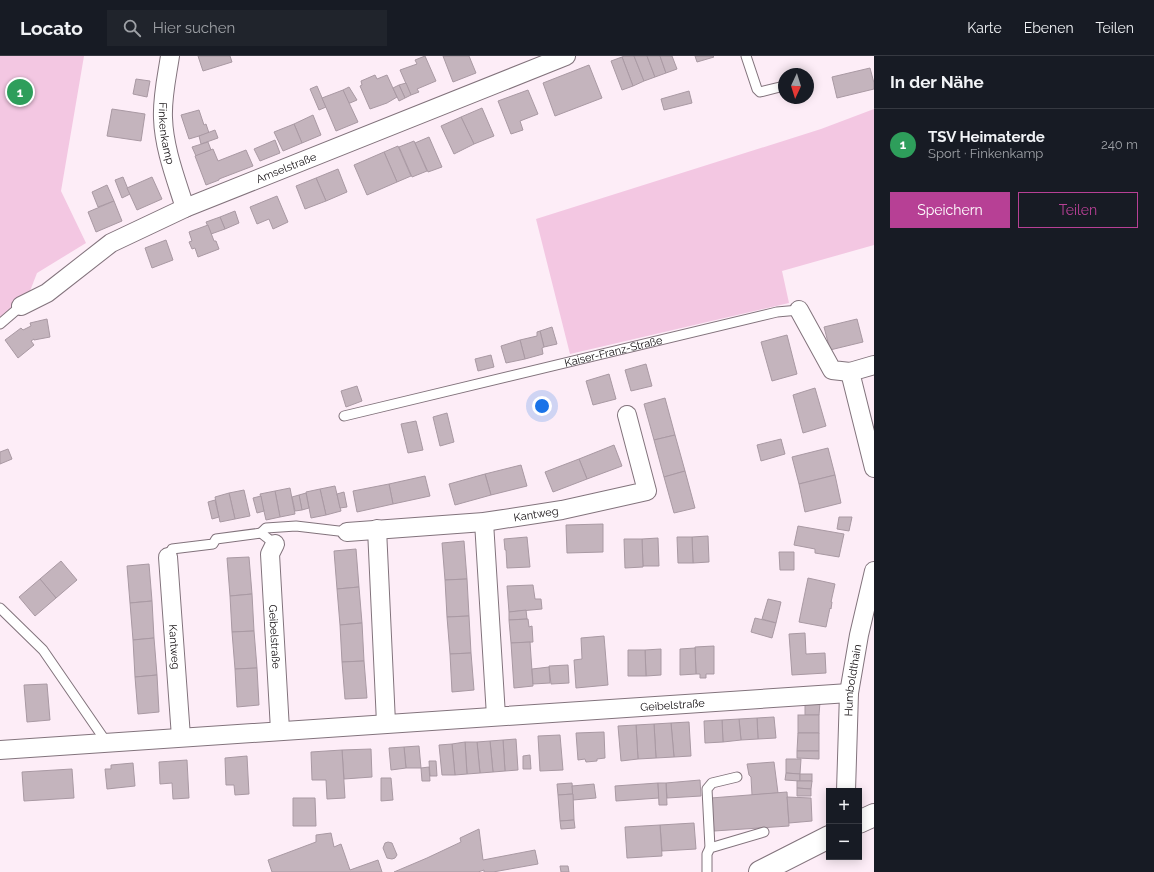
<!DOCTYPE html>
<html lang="de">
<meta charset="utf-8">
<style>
:root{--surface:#171b24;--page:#20242c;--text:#f1f3f6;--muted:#9ea1a6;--line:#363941;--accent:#b74095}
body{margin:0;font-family:Raleway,sans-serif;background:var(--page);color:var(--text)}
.controls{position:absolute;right:12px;bottom:12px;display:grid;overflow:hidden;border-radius:0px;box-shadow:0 2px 10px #0003}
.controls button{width:36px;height:36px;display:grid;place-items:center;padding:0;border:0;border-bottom:1px solid var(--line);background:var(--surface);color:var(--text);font:20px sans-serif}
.compass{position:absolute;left:778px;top:12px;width:36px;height:36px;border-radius:50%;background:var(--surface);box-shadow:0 2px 10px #0003;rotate:184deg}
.you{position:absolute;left:542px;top:350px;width:14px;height:14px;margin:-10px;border:3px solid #fff;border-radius:50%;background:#1a73e8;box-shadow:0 0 0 6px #1a73e833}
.badge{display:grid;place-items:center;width:26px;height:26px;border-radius:50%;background:var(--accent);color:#fff;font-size:13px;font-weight:700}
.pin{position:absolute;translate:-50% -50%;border:2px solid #fff;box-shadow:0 1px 4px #0006}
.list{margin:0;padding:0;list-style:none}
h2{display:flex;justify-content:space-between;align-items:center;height:52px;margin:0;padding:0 16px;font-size:17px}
h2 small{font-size:13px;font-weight:400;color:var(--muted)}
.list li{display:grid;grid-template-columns:26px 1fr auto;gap:12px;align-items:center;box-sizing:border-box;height:72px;padding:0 16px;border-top:1px solid var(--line)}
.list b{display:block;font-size:15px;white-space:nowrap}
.list p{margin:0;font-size:13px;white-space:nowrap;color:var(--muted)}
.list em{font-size:13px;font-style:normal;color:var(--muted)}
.actions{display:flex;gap:8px;padding:12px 16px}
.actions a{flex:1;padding:9px 0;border:1px solid var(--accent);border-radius:0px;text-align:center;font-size:14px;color:var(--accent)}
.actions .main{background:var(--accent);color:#fff}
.icon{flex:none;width:22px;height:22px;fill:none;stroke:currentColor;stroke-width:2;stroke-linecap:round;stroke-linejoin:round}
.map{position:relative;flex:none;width:874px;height:816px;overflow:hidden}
header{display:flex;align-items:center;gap:24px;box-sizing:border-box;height:56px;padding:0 20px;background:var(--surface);border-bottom:1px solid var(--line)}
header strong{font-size:19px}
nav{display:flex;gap:22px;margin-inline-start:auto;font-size:14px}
.search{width:280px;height:36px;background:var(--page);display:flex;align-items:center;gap:10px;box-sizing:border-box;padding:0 14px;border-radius:0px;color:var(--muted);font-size:15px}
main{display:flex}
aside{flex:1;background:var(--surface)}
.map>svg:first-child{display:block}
.green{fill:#f3c7e2}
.building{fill:#c4b4bd;stroke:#a999a3}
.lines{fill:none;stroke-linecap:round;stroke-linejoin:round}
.lane-casing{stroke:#82737c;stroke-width:11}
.street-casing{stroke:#82737c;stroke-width:20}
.secondary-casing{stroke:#82737c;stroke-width:24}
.lane{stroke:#fff;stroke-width:9}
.street{stroke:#fff;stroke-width:18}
.secondary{stroke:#fff;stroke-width:22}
.labels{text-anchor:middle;stroke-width:3;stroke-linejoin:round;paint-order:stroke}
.street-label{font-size:11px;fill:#120d10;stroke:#fff}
</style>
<header>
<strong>Locato</strong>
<div class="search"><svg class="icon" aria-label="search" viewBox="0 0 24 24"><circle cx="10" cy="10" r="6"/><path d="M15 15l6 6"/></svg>Hier suchen</div>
<nav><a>Karte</a><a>Ebenen</a><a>Teilen</a></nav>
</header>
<main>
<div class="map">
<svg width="874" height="816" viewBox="0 0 874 816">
<rect width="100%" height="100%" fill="#fdedf7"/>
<g class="green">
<polygon points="0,0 84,0 61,135 86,187 37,217 23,253 0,267"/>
<polygon points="874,53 874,189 782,215 789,247 570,298 536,163 821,73"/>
</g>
<g class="building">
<polygon points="198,0 230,0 232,6 203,15"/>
<polygon points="425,0 436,25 417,33 419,36 411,39 400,14 417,8 415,4"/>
<polygon points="443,0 469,0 476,17 453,26"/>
<polygon points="624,0 634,0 644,25 633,30 622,1"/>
<polygon points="634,0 647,0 655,21 644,25"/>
<polygon points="647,0 660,0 666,17 655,21"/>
<polygon points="660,0 672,0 677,13 666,17"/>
<polygon points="695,0 713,0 714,1 697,6"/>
<polygon points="622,1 633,30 622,34 611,5"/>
<polygon points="589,9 602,42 555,60 543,27"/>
<polygon points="870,12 874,27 874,33 837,42 832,21"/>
<polygon points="375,19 377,23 387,19 397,41 387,47 370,53 360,30 362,29 361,25"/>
<polygon points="136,23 150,25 147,41 133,38"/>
<polygon points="406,27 411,39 405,42 399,29"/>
<polygon points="399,29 405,42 399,45 393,32"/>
<polygon points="317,30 326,51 319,54 310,33"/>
<polygon points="349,31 357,44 350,47 348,47 343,34"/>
<polygon points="343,34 358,66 336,75 322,42"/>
<polygon points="528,34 538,58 520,65 523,74 511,78 498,45"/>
<polygon points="689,35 692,47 664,54 661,43"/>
<polygon points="482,52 494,80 474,88 461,61"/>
<polygon points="112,53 145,58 141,85 107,80"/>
<polygon points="199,54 204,69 206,68 209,77 189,83 181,59"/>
<polygon points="313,59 321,79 302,87 294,68"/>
<polygon points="461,61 474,88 454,98 441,70"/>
<polygon points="294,68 302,87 283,95 274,76"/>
<polygon points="215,74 218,82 201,88 199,80"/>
<polygon points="429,81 442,111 428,116 415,87"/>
<polygon points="275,84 280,97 260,105 254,93"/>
<polygon points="414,85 427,115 412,121 399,91"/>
<polygon points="208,86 211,94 196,100 192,91"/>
<polygon points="398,90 411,120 397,126 384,96"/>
<polygon points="213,93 218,105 246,94 253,110 219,123 219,124 206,129 195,100"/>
<polygon points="384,96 397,126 367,139 354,109"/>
<polygon points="338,113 347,136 326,145 316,122"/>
<polygon points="123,121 130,138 122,142 115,124"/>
<polygon points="152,121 162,143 137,154 127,132"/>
<polygon points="316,122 326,145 305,153 296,130"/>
<polygon points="107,129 114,145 98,151 92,136"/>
<polygon points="277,140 288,166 273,173 269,163 257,168 250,151"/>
<polygon points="114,145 122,165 96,176 88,156"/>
<polygon points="235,155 239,167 225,173 220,161"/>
<polygon points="220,161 225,173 211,178 206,166"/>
<polygon points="208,169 214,185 216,185 219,193 198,201 195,192 192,193 189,186 192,185 189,176"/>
<polygon points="166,184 173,204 152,212 145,192"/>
<polygon points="47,263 50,281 34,284 34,283 31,285 34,289 18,302 5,284 21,272 23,274 31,270 30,267"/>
<polygon points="857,263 863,286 830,294 824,271"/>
<polygon points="552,271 557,288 544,291 540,275"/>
<polygon points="540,275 544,291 542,292 543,298 525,303 520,284 537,280 537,276"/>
<polygon points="787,279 797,318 772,325 761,286"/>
<polygon points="520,284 525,303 506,307 501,290"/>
<polygon points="491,299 494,311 478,315 475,303"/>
<polygon points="646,308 652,330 631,335 625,314"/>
<polygon points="609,318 616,343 593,349 586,325"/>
<polygon points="357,330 362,345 346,351 341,335"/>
<polygon points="815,332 826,370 803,377 793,339"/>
<polygon points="665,342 675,379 654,384 644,348"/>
<polygon points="447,357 454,386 440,390 433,361"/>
<polygon points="416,365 423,394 408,397 401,368"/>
<polygon points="675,379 685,415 664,421 654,384"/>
<polygon points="781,383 785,398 761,405 757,389"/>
<polygon points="614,389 622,410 587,423 579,403"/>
<polygon points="828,392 835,419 799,428 792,401"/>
<polygon points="8,393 12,403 0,408 0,396"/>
<polygon points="579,403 587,423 553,436 545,416"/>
<polygon points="521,409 527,430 491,439 485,418"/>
<polygon points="685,415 695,452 674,457 664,421"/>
<polygon points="485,418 491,439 455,449 449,428"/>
<polygon points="835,419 841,447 805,456 799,428"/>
<polygon points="425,420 430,440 393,448 389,428"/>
<polygon points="389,428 393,448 357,456 353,435"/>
<polygon points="335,430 341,455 326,459 320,433"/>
<polygon points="290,432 295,458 280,461 275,435"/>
<polygon points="320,433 326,459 311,462 306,436"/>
<polygon points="244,434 250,460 235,463 229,437"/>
<polygon points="275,435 280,461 266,464 260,438"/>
<polygon points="344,436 347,451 340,452 337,438"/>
<polygon points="229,437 235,463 220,466 215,441"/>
<polygon points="306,437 309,452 302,454 299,439"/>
<polygon points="299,439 302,454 295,455 292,441"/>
<polygon points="261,440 264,455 257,457 253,442"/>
<polygon points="215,444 219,461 212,463 208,446"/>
<polygon points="839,461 852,461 849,475 837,473"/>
<polygon points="603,468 603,496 567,497 566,469"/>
<polygon points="798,470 844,478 839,501 815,497 815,493 794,489"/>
<polygon points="708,480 709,506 693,507 692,481"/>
<polygon points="527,481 530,511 507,512 506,494 505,494 504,483"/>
<polygon points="677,481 692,481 693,507 678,507"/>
<polygon points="658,482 659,510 643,510 642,483"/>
<polygon points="624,483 642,483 643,511 625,512"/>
<polygon points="464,485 467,523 445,524 442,487"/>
<polygon points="356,493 359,531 337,533 334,495"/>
<polygon points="779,496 794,496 794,514 780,514"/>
<polygon points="249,501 252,538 230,540 227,502"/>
<polygon points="61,505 77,524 56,542 40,523"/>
<polygon points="149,508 152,545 130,547 127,510"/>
<polygon points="808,522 835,528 831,546 832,546 831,553 830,552 826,571 799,566"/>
<polygon points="40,523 56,542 35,560 19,541"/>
<polygon points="467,523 469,560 447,561 445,524"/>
<polygon points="533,529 535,543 541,543 542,553 509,556 507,530"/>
<polygon points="359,531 362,567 340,569 337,533"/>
<polygon points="252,538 254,575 232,576 230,540"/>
<polygon points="768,543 781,546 776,567 762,563"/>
<polygon points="152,545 154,582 133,584 130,547"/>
<polygon points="526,554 527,563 509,564 509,556"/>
<polygon points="469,560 471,597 450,598 447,561"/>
<polygon points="755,562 776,567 772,582 751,576"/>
<polygon points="528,563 529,571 532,570 533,586 511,587 509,564"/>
<polygon points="362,567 364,605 342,606 340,569"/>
<polygon points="254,575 257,612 235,613 232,576"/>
<polygon points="805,577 806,598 825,597 826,617 792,619 789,578"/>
<polygon points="604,580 608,629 576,632 574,604 582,603 581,582"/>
<polygon points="154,582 157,619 135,621 133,584"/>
<polygon points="530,586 533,630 514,632 511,587"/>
<polygon points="714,590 714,618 706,618 706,622 700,622 700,618 696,618 695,591"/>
<polygon points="695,592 696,618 680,619 680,593"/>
<polygon points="661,593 661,619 646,620 645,594"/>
<polygon points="628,594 645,594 646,620 628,620"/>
<polygon points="471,597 474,634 452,636 450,598"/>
<polygon points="364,605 367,642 345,643 342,606"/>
<polygon points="568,609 569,627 551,628 549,610"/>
<polygon points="549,611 550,627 533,628 532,613"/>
<polygon points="257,612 259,649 237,651 235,613"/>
<polygon points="157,619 159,656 138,658 135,621"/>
<polygon points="47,628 50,664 27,666 24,629"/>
<polygon points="805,646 820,646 819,659 805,659"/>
<rect x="798" y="659" width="21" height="18"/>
<polygon points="774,661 776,682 758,683 757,662"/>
<polygon points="757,662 758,683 741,684 739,663"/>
<polygon points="739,663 741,684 723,686 722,664"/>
<polygon points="722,664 723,686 705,687 704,665"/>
<polygon points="689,666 691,700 674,701 671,667"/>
<polygon points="671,667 674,701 656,702 654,668"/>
<polygon points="654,668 656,702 638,703 636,669"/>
<polygon points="636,669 638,703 621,705 618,670"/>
<polygon points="604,676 605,702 597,703 597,705 586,706 585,703 578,704 576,677"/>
<polygon points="798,677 819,677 819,695 797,695"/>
<polygon points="560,679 563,714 540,715 538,680"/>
<polygon points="516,683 518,714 505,715 503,684"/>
<polygon points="503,684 505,715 493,716 490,685"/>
<polygon points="490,685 493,716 480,717 477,686"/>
<polygon points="465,686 477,686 480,717 467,718"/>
<polygon points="465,686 467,718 455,719 452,688"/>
<polygon points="452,688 455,719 442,719 439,689"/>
<polygon points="419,690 421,712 406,712 404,691"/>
<polygon points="404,691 406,712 391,714 389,692"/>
<polygon points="371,693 372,721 344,723 342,694"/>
<polygon points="342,694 345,742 327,743 326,724 312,724 311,696"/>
<polygon points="797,695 819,695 819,703 797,702"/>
<polygon points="530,699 531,713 523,713 523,700"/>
<polygon points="247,700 249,738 235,739 234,729 226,729 225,702"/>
<polygon points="786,703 801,703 800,718 786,717"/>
<polygon points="187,704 189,742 173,743 172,727 160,728 159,706"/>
<polygon points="429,705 436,705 437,720 430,720"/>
<polygon points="774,706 778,737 752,739 751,721 749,719 747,708"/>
<polygon points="133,707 135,730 107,733 105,713 111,713 111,709"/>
<polygon points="429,711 430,725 422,725 421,712"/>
<polygon points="72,713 74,742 24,745 22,716"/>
<polygon points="786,717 800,718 800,725 785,724"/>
<rect x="800" y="718" width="12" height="7"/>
<polygon points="381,722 391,722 393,744 381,745"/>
<polygon points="700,724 701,740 667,742 666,727"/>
<polygon points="797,725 812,725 811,733 797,732"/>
<polygon points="572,727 573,738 558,739 557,728"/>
<polygon points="658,727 659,742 616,745 615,730"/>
<polygon points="658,727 666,727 667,749 659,749"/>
<polygon points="594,728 596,742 573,744 572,730"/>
<polygon points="797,732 811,733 811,740 797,740"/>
<polygon points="787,736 789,770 714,775 711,742"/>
<polygon points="573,738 574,764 560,765 558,739"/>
<polygon points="787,741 811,742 812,765 789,767"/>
<polygon points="293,742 315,742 316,770 293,770"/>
<polygon points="574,764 575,772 561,773 560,765"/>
<polygon points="694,767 696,793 662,795 660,769"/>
<polygon points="660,769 662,800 627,802 625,771"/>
<polygon points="479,773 483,804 535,794 538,808 493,816 484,816 484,814 478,816 394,816 427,802 461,786 460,782"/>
<polygon points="331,777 334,791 341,788 350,814 378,804 382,816 272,816 268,804 316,786 316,779"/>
<polygon points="388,786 392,787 397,799 395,802 392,803 387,802 383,792 385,787"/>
<polygon points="560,810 568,810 569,816 561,816"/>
</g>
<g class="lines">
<g class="lane-casing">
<g id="lane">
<polyline points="746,0 757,33 760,36 784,30"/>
<polyline points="0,268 21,250"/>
<path id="s1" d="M 344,360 L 777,256 L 799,254"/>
<polyline points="261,477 266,472 296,470 347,476"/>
<polyline points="168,501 172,493 213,488 216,483 261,477 275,488"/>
<polyline points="0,552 43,594 107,687"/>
<polyline points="710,792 707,733 712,727 737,721"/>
<polyline points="707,816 707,798 710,792 764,776"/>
</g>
</g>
<g class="street-casing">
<g id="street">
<path id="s2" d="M 170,0 C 167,20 162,41 163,62 C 164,93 176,123 185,152"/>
<path id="s3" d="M 21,250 L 47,237 L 111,187 L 185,152 L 566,0"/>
<polyline points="799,254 832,314 850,316"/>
<polyline points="874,309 850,316 874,412"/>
<polyline points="484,466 496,660"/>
<polyline points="377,473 386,667"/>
<path id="s4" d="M 347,476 L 484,466 L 562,454 L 647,435 L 627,359"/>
<path id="s5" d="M 275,488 L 270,498 L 280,674"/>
<path id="s6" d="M 168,501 L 181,681"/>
<path id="s7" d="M 0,694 L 849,637"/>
<path id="s8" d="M 846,735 L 849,637 L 859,579 L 874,515"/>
</g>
</g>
<g class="secondary-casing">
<g id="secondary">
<polyline points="859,766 874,759"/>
<polyline points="760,816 829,781"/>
</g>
</g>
<use href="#lane" class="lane"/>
<use href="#street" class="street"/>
<use href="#secondary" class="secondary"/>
</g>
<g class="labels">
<g class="street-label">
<text dy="4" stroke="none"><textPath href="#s2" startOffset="78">Finkenkamp</textPath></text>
<text dy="4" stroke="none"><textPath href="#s3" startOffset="301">Amselstraße</textPath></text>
<text dy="4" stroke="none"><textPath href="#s1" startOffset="277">Kaiser-Franz-Straße</textPath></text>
<text dy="4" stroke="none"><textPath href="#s4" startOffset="190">Kantweg</textPath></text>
<text dy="4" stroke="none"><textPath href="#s5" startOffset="94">Geibelstraße</textPath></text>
<text dy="4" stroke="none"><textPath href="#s6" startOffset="90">Kantweg</textPath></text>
<text dy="4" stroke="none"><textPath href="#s8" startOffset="111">Humboldthain</textPath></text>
<text dy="4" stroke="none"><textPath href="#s7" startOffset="674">Geibelstraße</textPath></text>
</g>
</g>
</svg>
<div class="controls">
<button>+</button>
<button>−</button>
</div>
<svg class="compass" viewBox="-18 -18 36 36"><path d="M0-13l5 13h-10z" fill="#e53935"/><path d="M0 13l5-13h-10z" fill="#9ea1a6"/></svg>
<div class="you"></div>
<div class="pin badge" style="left:20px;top:36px;background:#2e9e5b">1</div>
</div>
<aside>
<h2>In der Nähe<small></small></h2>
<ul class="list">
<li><span class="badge" style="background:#2e9e5b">1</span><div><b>TSV Heimaterde</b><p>Sport · Finkenkamp</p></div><em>240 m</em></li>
</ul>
<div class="actions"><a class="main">Speichern</a><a>Teilen</a></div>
</aside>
</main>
